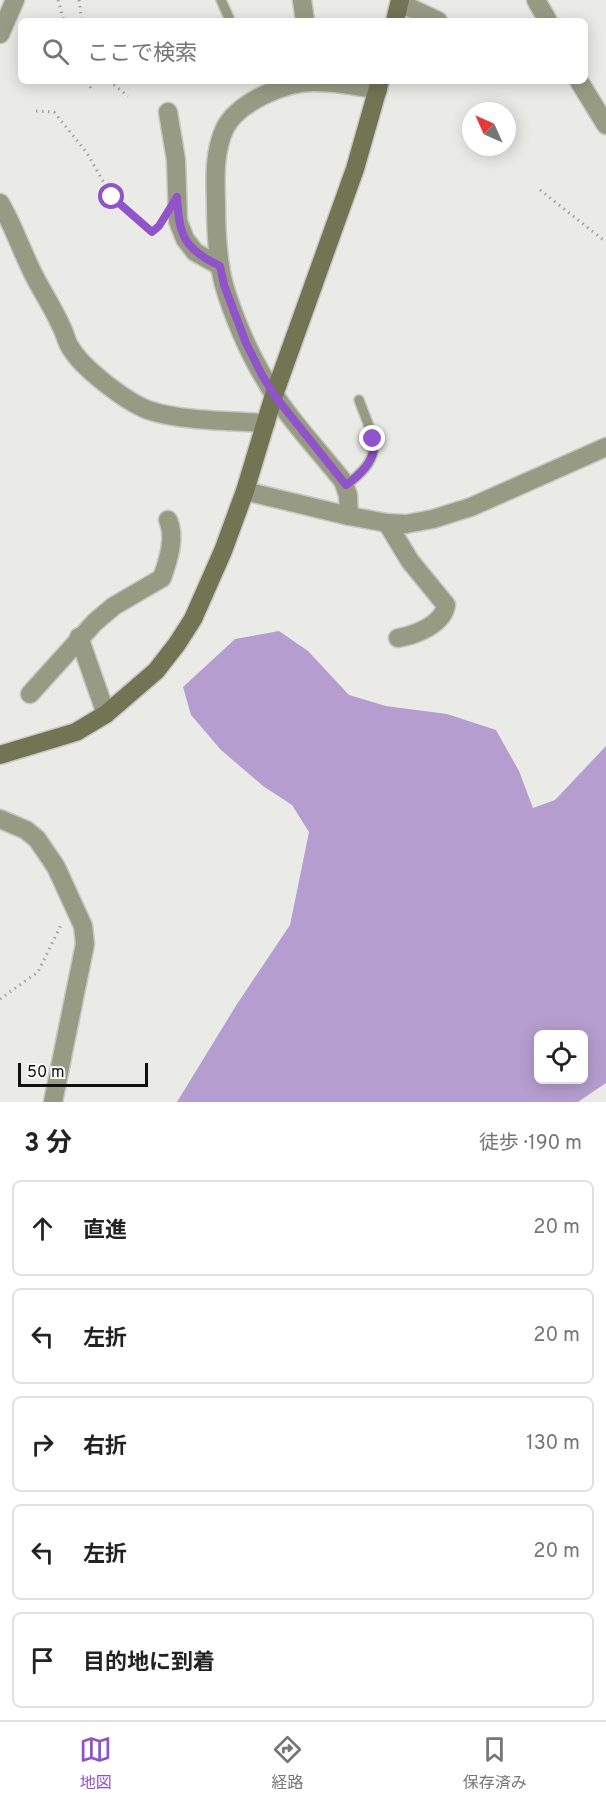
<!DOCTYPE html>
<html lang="ja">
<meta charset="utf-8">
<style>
:root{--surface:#fff;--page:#f2f2f2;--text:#222;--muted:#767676;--line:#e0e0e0;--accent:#9153c9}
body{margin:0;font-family:Overpass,"Noto Sans JP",sans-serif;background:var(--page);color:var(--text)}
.controls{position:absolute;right:18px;bottom:18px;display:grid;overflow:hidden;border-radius:9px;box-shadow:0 3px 15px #0003}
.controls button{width:54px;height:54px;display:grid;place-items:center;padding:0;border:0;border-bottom:2px solid var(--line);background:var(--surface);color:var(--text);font:30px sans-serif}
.compass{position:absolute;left:462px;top:102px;width:54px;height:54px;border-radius:50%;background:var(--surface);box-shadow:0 3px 15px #0003;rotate:315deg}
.scale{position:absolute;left:18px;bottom:15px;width:130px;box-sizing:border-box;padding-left:6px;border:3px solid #10100e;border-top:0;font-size:16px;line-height:21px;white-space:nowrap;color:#10100e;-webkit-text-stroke:4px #f7f8f4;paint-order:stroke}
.stop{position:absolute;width:18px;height:18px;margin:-14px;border:4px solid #9153c9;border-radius:50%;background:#fff}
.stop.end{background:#9153c9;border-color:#fff;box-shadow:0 2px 6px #0008}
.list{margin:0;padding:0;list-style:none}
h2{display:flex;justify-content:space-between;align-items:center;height:78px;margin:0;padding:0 24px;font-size:26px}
h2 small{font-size:20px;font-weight:400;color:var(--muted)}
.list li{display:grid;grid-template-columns:39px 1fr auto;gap:18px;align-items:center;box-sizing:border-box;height:96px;margin:0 12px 12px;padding:0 12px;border:2px solid var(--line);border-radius:9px}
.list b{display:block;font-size:22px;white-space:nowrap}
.list em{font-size:20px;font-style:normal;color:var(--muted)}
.icon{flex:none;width:33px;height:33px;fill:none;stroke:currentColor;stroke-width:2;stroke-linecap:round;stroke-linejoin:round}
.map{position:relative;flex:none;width:606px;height:1102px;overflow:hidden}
.search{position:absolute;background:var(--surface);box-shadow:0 3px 15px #0003;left:18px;right:18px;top:18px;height:66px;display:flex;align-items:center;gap:15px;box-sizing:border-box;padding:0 21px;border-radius:9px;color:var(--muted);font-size:22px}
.sheet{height:618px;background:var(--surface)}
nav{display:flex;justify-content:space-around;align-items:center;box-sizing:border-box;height:84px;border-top:2px solid var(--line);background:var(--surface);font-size:16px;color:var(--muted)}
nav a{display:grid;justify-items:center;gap:3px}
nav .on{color:var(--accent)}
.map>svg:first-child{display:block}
.forest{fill:#b59ecf;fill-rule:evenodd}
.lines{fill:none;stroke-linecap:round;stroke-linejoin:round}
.lane-casing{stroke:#c7c8c4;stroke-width:12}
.street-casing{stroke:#c7c8c4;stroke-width:21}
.secondary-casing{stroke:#c7c8c4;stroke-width:21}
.path{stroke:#a1a29f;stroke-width:3;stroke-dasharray:1.5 4.5;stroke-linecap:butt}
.lane{stroke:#989b84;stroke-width:9}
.street{stroke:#989b84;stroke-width:18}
.secondary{stroke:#717553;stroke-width:18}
.route{stroke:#9153c9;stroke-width:8}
</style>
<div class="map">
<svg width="606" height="1102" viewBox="0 0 606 1102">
<rect width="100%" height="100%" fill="#eaebe7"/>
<path class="forest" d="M 279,631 L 308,651 L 349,695 L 386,706 L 447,714 L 496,730 L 519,771 L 533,808 L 555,800 L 606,746 L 606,1083 L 578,1102 L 177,1102 L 237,1004 L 290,925 L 309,832 L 292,805 L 263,786 L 221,750 L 191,715 L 183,687 L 235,639 ZM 538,1034 L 584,1034 L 584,1080 L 538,1080 Z"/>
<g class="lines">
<g class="lane-casing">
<g id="lane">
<polyline points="221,0 229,18"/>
<path d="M 346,485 C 387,455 374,441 359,400"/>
</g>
</g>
<g class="street-casing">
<g id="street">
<polyline points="302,0 305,21"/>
<polyline points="536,0 548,21"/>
<polyline points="400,3 438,21"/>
<polyline points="0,34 15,0"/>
<polyline points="579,81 606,125"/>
<polyline points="168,112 176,160 178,221 185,239 195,252 220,266"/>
<path d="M 0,203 C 12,223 19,244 29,265 C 38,286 52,305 61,326 C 65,333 66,341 70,347 C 82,368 125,401 148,410 C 179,421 232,421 266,423"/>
<polyline points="245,491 349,516 387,523 406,524 433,519 471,507 606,447"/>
<path d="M 349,516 L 348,495 L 343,481 C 316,447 284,414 263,376 C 248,351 232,313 224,285 C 217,259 216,230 216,204 C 215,178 214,151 225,128 C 238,102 287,81 315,82 C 336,82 358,86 378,90"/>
<path d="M 387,523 L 410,561 L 446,605 C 443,625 415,635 398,638"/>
<polyline points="79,637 106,714"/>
<path d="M 30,694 L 95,622 L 114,606 L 162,578 C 168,561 176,537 168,520"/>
<polyline points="0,819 26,830 37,839 56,867 83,926 85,944 53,1102"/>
</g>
</g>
<g class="secondary-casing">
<g id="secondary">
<polyline points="395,21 400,0"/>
<polyline points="0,755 76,732 106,714 156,671 177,644 193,619 223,551 245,491 274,395 355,169 380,81"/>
</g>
</g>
<g class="path">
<polyline points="58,0 64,21"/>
<polyline points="79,0 82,21"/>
<polyline points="88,81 91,89"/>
<polyline points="109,81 128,96"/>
<polyline points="36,111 54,112 87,153 112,197 152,232 161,224"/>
<polyline points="540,190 606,242"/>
<polyline points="0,999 38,972 62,923"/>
</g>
<use href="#lane" class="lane"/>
<use href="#street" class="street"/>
<use href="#secondary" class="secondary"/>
</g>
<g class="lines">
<path class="route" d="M 112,197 L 152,232 L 159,226 L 177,197 C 179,236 184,249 220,266 L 224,285 L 246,343 L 262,375 L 274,395 L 346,485 C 360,475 378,458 373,439"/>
</g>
</svg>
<div class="controls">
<button><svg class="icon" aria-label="locate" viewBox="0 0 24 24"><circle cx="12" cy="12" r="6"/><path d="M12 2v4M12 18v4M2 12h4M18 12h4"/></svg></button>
</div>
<svg class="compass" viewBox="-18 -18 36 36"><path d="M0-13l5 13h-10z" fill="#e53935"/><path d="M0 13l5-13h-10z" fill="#767676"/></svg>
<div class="scale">50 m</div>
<div class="stop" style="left:112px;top:197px"></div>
<div class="stop end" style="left:373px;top:439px"></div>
<div class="search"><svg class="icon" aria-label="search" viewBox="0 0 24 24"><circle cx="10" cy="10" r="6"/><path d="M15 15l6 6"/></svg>ここで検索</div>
</div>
<section class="sheet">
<h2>3 分<small>徒歩 · 190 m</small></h2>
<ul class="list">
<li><svg class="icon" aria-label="ahead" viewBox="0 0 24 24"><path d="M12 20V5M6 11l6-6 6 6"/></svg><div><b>直進</b></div><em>20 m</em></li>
<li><svg class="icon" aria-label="left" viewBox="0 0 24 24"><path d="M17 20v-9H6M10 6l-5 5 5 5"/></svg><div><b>左折</b></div><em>20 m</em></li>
<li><svg class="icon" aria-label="right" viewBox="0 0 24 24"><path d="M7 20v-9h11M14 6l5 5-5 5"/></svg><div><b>右折</b></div><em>130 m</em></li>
<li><svg class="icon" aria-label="left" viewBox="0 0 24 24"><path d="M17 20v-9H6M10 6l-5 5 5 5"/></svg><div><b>左折</b></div><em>20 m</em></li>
<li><svg class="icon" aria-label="arrive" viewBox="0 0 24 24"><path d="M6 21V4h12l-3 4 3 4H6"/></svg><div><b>目的地に到着</b></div></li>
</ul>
</section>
<nav>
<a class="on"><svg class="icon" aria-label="map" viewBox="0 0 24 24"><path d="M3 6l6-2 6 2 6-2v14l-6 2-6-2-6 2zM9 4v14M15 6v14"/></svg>地図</a>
<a><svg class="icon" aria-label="directions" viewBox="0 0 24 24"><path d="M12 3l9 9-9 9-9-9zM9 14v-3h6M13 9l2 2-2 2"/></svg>経路</a>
<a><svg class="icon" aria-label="saved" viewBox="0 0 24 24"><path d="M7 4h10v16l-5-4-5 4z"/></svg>保存済み</a>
</nav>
